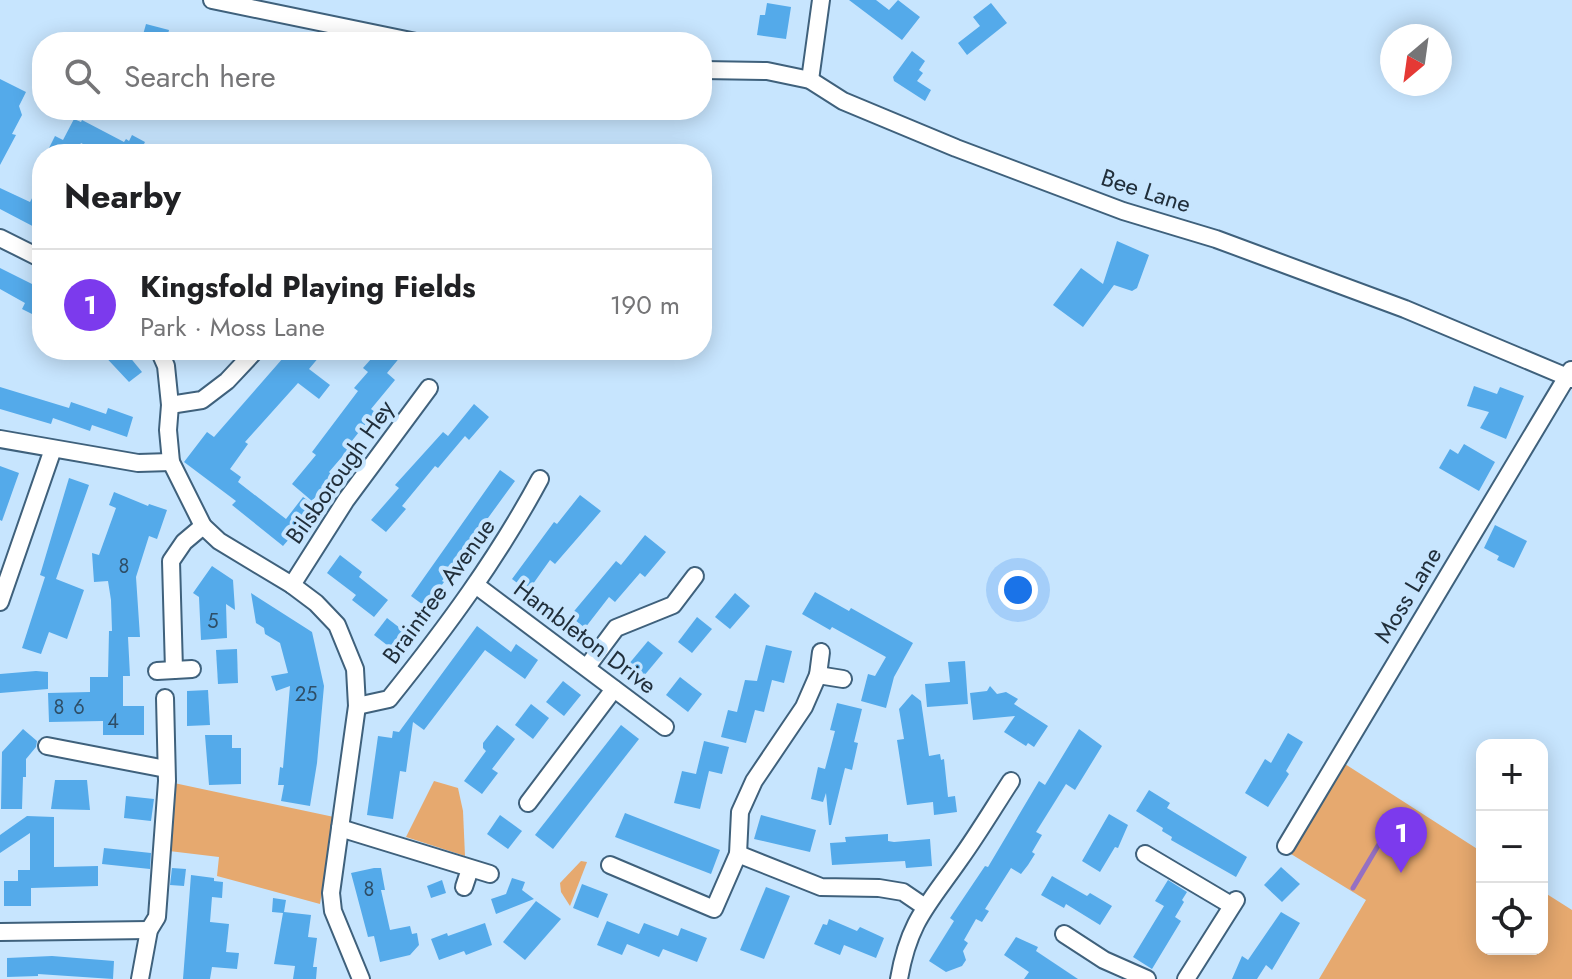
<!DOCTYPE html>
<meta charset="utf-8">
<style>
:root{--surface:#fff;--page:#f6f6f6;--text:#202124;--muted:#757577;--line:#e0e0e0;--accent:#7c3aed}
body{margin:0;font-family:Jost,sans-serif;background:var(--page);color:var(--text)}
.controls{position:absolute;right:24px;bottom:24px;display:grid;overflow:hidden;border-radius:16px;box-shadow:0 4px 20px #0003}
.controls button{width:72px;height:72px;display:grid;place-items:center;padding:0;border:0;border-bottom:2px solid var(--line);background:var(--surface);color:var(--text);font:40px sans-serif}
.compass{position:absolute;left:1380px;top:24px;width:72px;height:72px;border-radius:50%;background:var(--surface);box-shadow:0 4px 20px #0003;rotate:209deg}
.you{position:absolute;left:1018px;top:590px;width:28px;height:28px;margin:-20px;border:6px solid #fff;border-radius:50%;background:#1a73e8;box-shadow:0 0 0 12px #1a73e833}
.badge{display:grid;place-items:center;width:52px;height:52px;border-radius:50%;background:var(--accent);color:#fff;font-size:26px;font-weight:700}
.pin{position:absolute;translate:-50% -66px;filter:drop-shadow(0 2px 4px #0008)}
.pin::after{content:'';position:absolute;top:42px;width:28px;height:24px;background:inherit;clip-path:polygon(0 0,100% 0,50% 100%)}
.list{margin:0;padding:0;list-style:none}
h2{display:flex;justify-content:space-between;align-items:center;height:104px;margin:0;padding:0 32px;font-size:34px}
h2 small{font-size:26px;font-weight:400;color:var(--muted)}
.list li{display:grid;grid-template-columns:52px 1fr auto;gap:24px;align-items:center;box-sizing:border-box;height:112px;padding:0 32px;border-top:2px solid var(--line)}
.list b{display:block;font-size:30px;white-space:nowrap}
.list p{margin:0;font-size:26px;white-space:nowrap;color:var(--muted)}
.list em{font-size:26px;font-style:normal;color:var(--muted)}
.icon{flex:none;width:44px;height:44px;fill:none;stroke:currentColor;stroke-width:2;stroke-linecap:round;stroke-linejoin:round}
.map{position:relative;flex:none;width:1572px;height:979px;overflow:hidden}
.search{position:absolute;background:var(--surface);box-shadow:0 4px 20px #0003;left:32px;top:32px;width:680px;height:88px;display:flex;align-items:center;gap:20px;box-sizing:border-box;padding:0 28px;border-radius:32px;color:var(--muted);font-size:30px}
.panel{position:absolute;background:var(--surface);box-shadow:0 4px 20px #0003;left:32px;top:144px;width:680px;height:216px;border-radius:32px}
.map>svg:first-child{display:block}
.green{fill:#e6a96f}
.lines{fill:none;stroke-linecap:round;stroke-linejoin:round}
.stream{stroke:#9570c2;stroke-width:5}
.building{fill:#54aaea}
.minor-casing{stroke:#3f617c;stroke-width:20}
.minor{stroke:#fff;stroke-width:16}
.labels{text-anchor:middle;stroke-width:8;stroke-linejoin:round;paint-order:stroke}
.number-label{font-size:20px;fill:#2e4e67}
.street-label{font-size:24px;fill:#212f3b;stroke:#c7e5fe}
</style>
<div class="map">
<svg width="1572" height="979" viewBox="0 0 1572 979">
<rect width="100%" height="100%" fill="#c7e5fe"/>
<g class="green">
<polygon points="1345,764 1482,852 1482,949 1542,949 1542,891 1572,910 1572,979 1319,979 1366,900 1291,854"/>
<polygon points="434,781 458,788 463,811 465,856 406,837"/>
<polygon points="174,783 334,817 320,904 217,876 219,857 169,851"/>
<polygon points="581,861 587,862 570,906 561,892 560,883"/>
</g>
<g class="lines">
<polyline class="stream" points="1353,888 1398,812"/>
</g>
<g class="building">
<polygon points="849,0 876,0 889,10 898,0 920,17 902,40"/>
<polygon points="767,3 791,7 786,39 757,35 760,15 765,15"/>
<polygon points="991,3 1007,23 967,55 958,43 980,26 973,17"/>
<polygon points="146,24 169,30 166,42 141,42"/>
<polygon points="912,51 925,61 919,70 923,73 917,81 931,90 925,101 894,81 893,77"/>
<polygon points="0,79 26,92 19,106 22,115 12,134 16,135 0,165"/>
<polygon points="74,119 81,122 82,120 124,142 126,139 129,141 132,135 145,142 142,148 153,154 103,154 81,143 78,148 89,154 46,154 55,136 63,140"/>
<polygon points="42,179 42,231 0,209 0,188 30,202"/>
<polygon points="1117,241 1149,255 1137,288 1132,291 1114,285 1083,327 1053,305 1081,268 1103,284"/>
<polygon points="0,268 42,289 42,319 22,309 25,303 0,289"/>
<polygon points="99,350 124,350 142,372 129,382"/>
<polygon points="290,350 325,350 309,369 330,385 319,399 298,383 245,442 248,444 230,469 241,477 238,482 286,519 303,497 317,507 283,546 232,505 236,501 184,462 207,432 214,437"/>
<polygon points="379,350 406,350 387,373 395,380 371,409 375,412 351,442 353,444 329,472 333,476 312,501 292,484 316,455 312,452 358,391 354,388 368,372 363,368"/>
<polygon points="1474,386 1497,394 1500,387 1524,396 1506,439 1480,428 1489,412 1467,406"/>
<polygon points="0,387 69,408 71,402 106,414 108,408 133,417 127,437 92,425 90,431 53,418 51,424 0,409"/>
<polygon points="474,404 489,417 469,440 465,436 438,468 435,466 402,506 406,509 386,532 371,520 399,488 395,485 443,432 448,436"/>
<polygon points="1464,444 1495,462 1479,491 1439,468 1450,449 1458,454"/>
<polygon points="0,466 19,473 2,521 0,520"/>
<polygon points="500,470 515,481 442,581 444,582 426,607 411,596"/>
<polygon points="69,478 89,485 56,579 84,590 67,639 49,632 41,654 22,648 45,577 40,575"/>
<polygon points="114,492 148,506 149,504 167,510 157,539 149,536 136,577 140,637 128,637 130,676 123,676 123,706 144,706 144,735 103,735 103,721 49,722 48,693 90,692 90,677 108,677 109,631 112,631 111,600 108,581 94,582 92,553 99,555 116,508 109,505"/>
<polygon points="580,495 601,511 555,564 550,560 528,591 512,579 554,522 557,524"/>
<polygon points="1495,525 1527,541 1514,568 1497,560 1499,556 1484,548"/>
<polygon points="645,535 666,552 645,577 640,573 615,602 609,597 585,628 570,616 616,561 621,565"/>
<polygon points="340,555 362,572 359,577 388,600 374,617 352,600 356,595 327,573"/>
<polygon points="212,566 233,580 235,610 226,604 227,638 201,640 199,597 193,593"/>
<polygon points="815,592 849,611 851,608 913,643 894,677 886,708 861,701 868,674 875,676 886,657 832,627 830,630 802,614"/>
<polygon points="251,593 312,632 324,686 317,763 310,806 281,801 284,785 278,785 280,767 283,768 290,686 276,691 271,676 288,673 280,643 265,634 264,628 256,623"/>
<polygon points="735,593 750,606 730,629 715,617"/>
<polygon points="697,617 712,629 692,653 678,642"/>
<polygon points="387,618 409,635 396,652 374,635"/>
<polygon points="477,626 511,652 516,644 538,660 525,679 485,650 424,730 413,722 406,772 400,771 393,819 367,815 378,736 392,738 393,731 399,732"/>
<polygon points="648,641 663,653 643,677 628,665"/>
<polygon points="766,645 792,651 784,683 772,680 764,712 755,710 746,743 721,737 728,710 737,712 745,680 757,681"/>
<polygon points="237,649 238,683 218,684 216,650"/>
<polygon points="965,661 968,704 927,707 925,684 950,682 948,662"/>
<polygon points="36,671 48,672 48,689 0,693 0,674"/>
<polygon points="680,677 702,694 688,712 666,695"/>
<polygon points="563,681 581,695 564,716 546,702"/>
<polygon points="990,686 997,694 1006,692 1018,699 1014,704 1048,726 1034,747 1028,743 1026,746 1004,732 1015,716 973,720 970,693 987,691"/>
<polygon points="208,690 210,725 187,726 187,691"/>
<polygon points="912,694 921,701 929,756 940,754 941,760 944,759 948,797 955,796 957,812 934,815 933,802 907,805 897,740 904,739 899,709"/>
<polygon points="837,703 862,709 854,742 858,743 852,770 845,768 831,825 829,825 826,793 823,802 811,799 818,767 825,769 835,731 830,730"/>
<polygon points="531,704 549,718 533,739 515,725"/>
<polygon points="497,725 515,739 492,769 498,773 482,794 464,781 486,751 483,748 483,743"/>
<polygon points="621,725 639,739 553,849 535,835"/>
<polygon points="23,729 37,741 36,747 26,759 26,777 23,777 22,809 1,809 2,752"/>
<polygon points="1079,729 1102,746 1075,790 1066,784 1036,832 1042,835 1032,852 1035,854 1028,865 1021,874 1011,868 985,909 989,911 982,922 976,919 964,940 968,943 963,951 966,960 962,966 946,972 929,961 954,921 950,918 985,866 988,867 1039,781 1045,785"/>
<polygon points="1288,733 1303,742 1286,771 1289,774 1268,807 1245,793 1265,759 1271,763"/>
<polygon points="205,735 232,735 232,748 241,748 241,784 209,785"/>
<polygon points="704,741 729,747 722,774 709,771 700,809 674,803 682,771 696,774"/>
<polygon points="55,780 87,780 90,810 51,809"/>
<polygon points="1149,790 1170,803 1167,808 1247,857 1236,877 1171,840 1172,837 1162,831 1163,828 1136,811"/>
<polygon points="126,796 154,799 151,821 124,818"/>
<polygon points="625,813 720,850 711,874 615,837"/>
<polygon points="1109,814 1128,825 1118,848 1115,847 1100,872 1082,861"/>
<polygon points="500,815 522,831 508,849 487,834"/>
<polygon points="761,815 816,830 810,852 754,839"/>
<polygon points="27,816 54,817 54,867 98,866 98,886 31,888 31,906 4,906 4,881 18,881 18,870 30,870 30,833 0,853 0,835"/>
<polygon points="888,834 888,841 894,842 930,839 932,866 906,868 905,861 832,865 830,843 846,842 845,837"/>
<polygon points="104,848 151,853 150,869 102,864"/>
<polygon points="1281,867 1300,884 1282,902 1264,885"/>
<polygon points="172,868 186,869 184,886 170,885"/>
<polygon points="374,868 381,868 385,890 381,890 390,930 410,926 412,934 417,933 419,945 410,955 380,962 374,936 368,937 351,873"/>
<polygon points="191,875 214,878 214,881 223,882 222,898 212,897 210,922 229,924 226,952 239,953 237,969 212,967 210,979 183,979"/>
<polygon points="1052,876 1087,896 1090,893 1112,906 1100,925 1066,904 1064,908 1041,895"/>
<polygon points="512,878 525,882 522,890 534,899 496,914 491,899 506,894"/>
<polygon points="442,880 446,893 431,898 427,886"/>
<polygon points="1168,880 1187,892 1182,900 1184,902 1175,917 1181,921 1152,969 1133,957 1164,906 1155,901"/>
<polygon points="582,884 608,894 598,918 573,908"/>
<polygon points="766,887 790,896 764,959 740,950"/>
<polygon points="273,898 286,900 284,912 311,915 308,937 317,938 313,967 317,967 316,979 293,979 295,966 274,964 283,913 272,912"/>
<polygon points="536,901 561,919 525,960 503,942"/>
<polygon points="1281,912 1300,923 1272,970 1266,965 1257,979 1232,979 1242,956 1248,960"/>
<polygon points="829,919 857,931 860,927 884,938 876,958 844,945 840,955 814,944 823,924 827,925"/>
<polygon points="607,921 639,934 644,923 678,936 681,928 707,938 697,962 663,949 659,957 627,944 622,955 597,945"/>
<polygon points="485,923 492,945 466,955 464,951 439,960 431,939 447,933 448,936"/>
<polygon points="1016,937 1038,947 1036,951 1078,979 1024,979 1029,972 1004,955"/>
<polygon points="52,956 114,961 113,979 38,974 38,976 7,977 7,958"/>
</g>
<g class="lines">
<g class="minor-casing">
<g id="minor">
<polyline points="212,0 416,42"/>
<polyline points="702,70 767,71 810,80 843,101 956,148 1123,211 1216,239 1405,309 1572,379"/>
<polyline points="810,80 821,0"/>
<polyline points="0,238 42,259"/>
<polyline points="159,350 166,366 170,405 168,430 171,462 203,526 219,541 292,585 316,603 337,625 355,669 357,706 331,893 333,911 361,979"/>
<polyline points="170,405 202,400 227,381 256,350"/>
<polyline points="0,439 138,463 171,462"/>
<polyline points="292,585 346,500 429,388"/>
<polyline points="477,586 665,727"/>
<polyline points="0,602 53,449"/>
<polyline points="587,667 616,628 673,605 695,576"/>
<polyline points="174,670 171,561 184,542 203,526"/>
<polyline points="157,671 192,669"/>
<polyline points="818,675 821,652"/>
<path d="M 357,706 L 389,699 C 446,628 497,559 540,479"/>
<polyline points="47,746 166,769"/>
<polyline points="528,803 614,689"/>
<polyline points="340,828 490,874"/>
<polyline points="1286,846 1571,370"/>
<polyline points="738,854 821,887 879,888 903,892 925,907"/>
<polyline points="1145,854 1231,905"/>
<polyline points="610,865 714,909 738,854 740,812 754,781 804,707 818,675 843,679"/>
<polyline points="464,887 470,869"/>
<polyline points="0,932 149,930"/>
<polyline points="1064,934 1104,960 1147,979"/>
<polyline points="140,979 149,930 157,917 167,781 165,698"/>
<path d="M 899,979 C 909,921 928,905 960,859 C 978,834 994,807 1011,781"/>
<polyline points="1186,979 1236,900"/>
</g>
</g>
<use href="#minor" class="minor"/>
</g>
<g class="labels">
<g class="number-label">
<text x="124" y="573">8</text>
<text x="213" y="628">5</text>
<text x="306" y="701">25</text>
<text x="59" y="714">8</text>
<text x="79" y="714">6</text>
<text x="113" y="728">4</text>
<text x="369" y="896">8</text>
</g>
<g class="street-label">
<text transform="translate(1146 191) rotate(18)" y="8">Bee Lane</text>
<text transform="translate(340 472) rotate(-55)" y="8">Bilsborough Hey</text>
<text transform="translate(439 591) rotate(-54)" y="8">Braintree Avenue</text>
<text transform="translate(1408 595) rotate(-59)" y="8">Moss Lane</text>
<text transform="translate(585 637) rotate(37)" y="8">Hambleton Drive</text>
</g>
</g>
</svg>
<div class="controls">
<button>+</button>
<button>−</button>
<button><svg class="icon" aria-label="locate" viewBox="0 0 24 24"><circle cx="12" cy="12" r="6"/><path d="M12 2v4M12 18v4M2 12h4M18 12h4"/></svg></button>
</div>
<svg class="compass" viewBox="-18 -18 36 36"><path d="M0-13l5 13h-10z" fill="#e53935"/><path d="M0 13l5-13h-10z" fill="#757577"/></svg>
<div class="you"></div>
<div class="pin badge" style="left:1401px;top:873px">1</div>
<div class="search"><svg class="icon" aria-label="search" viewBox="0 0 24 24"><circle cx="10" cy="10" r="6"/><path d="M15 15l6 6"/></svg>Search here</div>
<section class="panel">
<h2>Nearby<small></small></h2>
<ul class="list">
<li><span class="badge">1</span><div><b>Kingsfold Playing Fields</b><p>Park · Moss Lane</p></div><em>190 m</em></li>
</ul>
</section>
</div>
